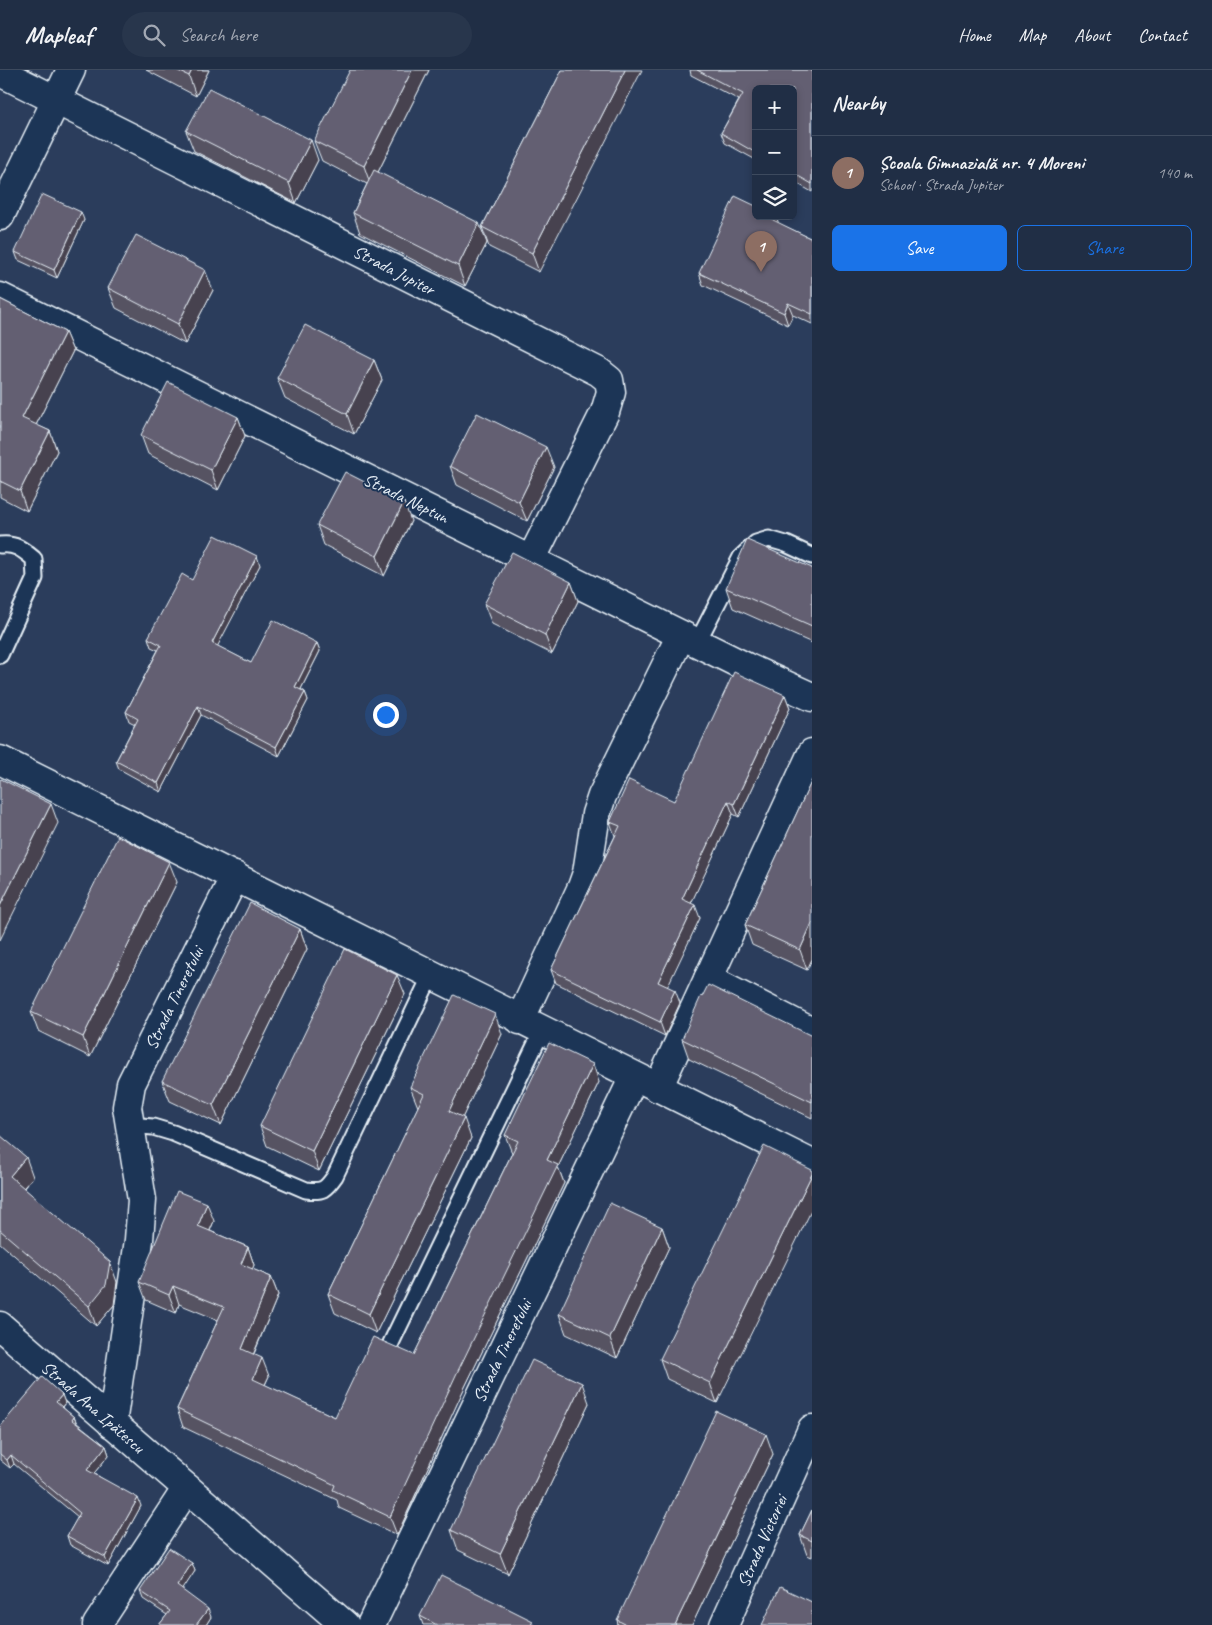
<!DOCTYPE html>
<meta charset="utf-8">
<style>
:root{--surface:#202e45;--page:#28364c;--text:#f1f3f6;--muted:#a2a8b3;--line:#3d4a5e;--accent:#1a73e8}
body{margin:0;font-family:Caveat,sans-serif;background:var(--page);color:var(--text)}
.controls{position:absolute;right:15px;top:15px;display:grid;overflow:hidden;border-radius:8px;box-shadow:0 2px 8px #0003}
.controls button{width:45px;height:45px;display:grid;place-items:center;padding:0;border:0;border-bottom:1px solid var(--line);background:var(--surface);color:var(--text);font:25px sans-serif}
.you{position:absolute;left:385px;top:644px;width:18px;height:18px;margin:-12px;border:4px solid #fff;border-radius:50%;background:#1a73e8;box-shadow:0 0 0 8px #1a73e833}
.badge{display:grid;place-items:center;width:32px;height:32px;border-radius:50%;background:var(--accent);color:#fff;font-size:16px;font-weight:700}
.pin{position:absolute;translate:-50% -41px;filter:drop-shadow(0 1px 2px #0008)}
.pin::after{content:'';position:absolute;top:26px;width:18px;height:15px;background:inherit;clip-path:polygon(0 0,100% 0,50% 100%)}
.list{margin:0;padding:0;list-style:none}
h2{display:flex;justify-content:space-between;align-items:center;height:65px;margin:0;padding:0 20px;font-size:21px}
h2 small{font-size:16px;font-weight:400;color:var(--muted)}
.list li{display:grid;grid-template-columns:32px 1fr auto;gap:15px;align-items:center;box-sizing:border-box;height:75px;padding:0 20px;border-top:1px solid var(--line)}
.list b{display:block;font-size:19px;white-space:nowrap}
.list p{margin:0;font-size:16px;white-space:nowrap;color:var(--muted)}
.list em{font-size:16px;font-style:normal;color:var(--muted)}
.actions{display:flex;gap:10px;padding:15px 20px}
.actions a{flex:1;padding:11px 0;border:1px solid var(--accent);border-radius:8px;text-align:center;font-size:18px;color:var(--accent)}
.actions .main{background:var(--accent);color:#fff}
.icon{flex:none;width:28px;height:28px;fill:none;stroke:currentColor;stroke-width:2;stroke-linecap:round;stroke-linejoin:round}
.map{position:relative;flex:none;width:812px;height:1555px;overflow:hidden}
header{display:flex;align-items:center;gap:30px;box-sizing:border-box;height:70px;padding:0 25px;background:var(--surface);border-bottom:1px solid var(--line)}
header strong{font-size:24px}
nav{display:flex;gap:28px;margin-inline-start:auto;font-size:18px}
.search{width:350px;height:45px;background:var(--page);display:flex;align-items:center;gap:12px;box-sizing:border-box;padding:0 18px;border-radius:28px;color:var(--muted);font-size:19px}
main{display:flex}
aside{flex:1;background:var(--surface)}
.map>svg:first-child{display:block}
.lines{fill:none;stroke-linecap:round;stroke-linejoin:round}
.lane-casing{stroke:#e8f1f8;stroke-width:19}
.street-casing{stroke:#e8f1f8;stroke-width:31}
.secondary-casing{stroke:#e8f1f8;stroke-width:31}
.lane{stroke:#1d3557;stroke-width:15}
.street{stroke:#1d3557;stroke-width:28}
.secondary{stroke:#1d3557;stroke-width:28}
.wall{fill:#565262;stroke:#e8f1f8}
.shaded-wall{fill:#464250;stroke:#e8f1f8}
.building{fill:#645f72;stroke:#e8f1f8}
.labels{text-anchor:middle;stroke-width:4;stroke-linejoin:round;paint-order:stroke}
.street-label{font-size:18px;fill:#e8f1f8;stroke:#1d3557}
</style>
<header>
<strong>Mapleaf</strong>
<div class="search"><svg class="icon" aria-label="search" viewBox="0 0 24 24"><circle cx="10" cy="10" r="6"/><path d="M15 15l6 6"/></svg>Search here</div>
<nav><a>Home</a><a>Map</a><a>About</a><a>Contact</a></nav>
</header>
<main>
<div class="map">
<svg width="812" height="1555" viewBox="0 0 812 1555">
<rect width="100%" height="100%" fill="#2b3d5c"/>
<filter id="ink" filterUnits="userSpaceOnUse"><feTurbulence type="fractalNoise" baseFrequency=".02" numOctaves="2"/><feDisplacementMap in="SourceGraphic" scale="10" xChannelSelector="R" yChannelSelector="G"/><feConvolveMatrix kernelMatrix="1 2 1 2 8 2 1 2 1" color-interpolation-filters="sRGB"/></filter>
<g filter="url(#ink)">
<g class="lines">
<g class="lane-casing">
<g id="lane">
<path d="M 0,475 C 15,473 22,479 34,489 L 35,508 L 0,585"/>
<polyline points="697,573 741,487 756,473 769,469 786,474 812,486"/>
<path d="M 129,1055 L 153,1057 L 173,1063 L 306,1120 C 323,1122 325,1120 335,1106 L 431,905"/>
<polyline points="391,1273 542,961"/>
</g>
</g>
<g class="street-casing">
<g id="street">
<polyline points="0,2 599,302 609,310 611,322 605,342 531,490"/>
<polyline points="0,146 71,0"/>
<polyline points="0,227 746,597 812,627"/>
<path d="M 0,690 C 271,823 541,960 812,1094"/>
<polyline points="708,909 812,962"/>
<polyline points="520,950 582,817 587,803 596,744 602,726 681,565"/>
<polyline points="658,1018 812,683"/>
<polyline points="112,1354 139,1170 142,1130 127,1037 131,1014 235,806"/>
<polyline points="97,1555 187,1418"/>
<polyline points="371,1555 634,1007"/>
<polyline points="724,1555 812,1359"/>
</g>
</g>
<g class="secondary-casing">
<polyline id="secondary" points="0,1256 345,1555"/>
</g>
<use href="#lane" class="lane"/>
<use href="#street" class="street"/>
<use href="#secondary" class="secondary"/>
</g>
<g class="wall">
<polygon points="146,0 209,0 196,26"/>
<polygon points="429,0 378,102 487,173 465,216 360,163 353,143 367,114 322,91 314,71"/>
<polygon points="562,0 539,202 489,177 482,157"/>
<polygon points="690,0 812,0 812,122 793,111 793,19 756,19 756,90 725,73 721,63 739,30 691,5"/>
<polygon points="186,61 318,90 296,133 194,81"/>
<polygon points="756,146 776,146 778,153 812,169 812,254 793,245 788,255 703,215 699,203"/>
<polygon points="84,150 57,208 18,190 15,182"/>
<polygon points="108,218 213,220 185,274 116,238"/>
<polygon points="0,229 65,262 73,281 36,355 50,361 57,381 27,441 0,427"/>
<polygon points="374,290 382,310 354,364 285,328 277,308"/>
<polygon points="238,347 245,366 218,420 148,384 141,365"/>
<polygon points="450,396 554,397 527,451 457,415"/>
<polygon points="411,451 384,506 324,475 317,455"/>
<polygon points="260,495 217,576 251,593 317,573 320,581 301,619 305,622 308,630 279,686 201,645 161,722 119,699 116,691 135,654 129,651 126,642 158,580 151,577 148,568 192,510"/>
<polygon points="812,498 812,573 733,538 726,518"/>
<polygon points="571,512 578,531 552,584 492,554 484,534"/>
<polygon points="785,625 790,638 739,747 733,744 691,833 700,848 667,916 680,933 665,966 556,913 551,900 615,766 610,752 674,731"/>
<polygon points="812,710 807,900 752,875 745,855"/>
<polygon points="177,812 90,987 38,961 31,942"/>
<polygon points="300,859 307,879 221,1055 170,1031 162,1011"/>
<polygon points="405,924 319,1101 267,1076 260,1056"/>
<polygon points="502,964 462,1048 471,1068 376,1263 335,1243 328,1224 418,1037 410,1017"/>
<polygon points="812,966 812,1048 689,989 682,969"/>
<polygon points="599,1012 558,1097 564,1113 462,1323 397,1465 339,1438 337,1430 183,1357 177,1339 218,1250 179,1234 176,1243 146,1230 139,1212 214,1151 210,1161 248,1177 254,1195 252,1199 271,1207 278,1225 254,1284 269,1306 265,1315 335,1347 414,1285 512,1083 505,1065"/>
<polygon points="0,1065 33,1107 24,1118 117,1212 114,1235 96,1256 0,1173"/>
<polygon points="812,1100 717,1333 667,1309 660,1289"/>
<polygon points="662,1157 669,1177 617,1288 566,1264 559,1244"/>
<polygon points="62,1325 65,1333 62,1337 74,1347 77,1353 106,1376 109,1385 94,1403 141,1436 108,1496 70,1475 67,1466 78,1447 14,1394 10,1398 0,1390 0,1357"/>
<polygon points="589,1333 508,1504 458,1480 451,1460"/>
<polygon points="773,1384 692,1555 618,1555 617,1550"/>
<polygon points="812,1440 812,1487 807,1485 800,1465"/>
<polygon points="192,1493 195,1501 182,1520 211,1547 206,1555 159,1555 167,1545 143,1529 140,1521"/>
<polygon points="420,1546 534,1555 423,1555"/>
</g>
<g class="shaded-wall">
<polygon points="192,0 209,0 196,26 189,6"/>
<polygon points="412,0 429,0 371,116 364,96"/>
<polygon points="625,0 642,0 539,202 532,183"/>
<polygon points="311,70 318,90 296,133 289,113"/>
<polygon points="81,142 84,150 57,208 54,200"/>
<polygon points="775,146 776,146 780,157 773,150"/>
<polygon points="479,153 487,173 465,216 458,196"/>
<polygon points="205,200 213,220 185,274 178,254"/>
<polygon points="788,233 793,245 788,255 784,243"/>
<polygon points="65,262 73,281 30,367 22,348"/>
<polygon points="374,290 382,310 354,364 347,344"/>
<polygon points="238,347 245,366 218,420 211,400"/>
<polygon points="50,361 57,381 27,441 20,421"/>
<polygon points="546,377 554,397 527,451 519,432"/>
<polygon points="404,432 411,451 384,506 377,486"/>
<polygon points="257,486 260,495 215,581 212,573"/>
<polygon points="571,512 578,531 552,584 545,565"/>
<polygon points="317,573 320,581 298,625 295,617"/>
<polygon points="305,622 308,630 279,686 276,677"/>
<polygon points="785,625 790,638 739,747 734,734"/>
<polygon points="198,636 201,645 161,722 158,713"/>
<polygon points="728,731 733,744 687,842 682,829"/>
<polygon points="51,734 58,753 0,870 0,836"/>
<polygon points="169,792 177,812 90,987 83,967"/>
<polygon points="695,835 700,848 663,926 658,912"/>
<polygon points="812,853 812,889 807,900 800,880"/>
<polygon points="300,859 307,879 221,1055 213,1035"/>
<polygon points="397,905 405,924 319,1101 312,1081"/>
<polygon points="675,920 680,933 665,966 660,952"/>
<polygon points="495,944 502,964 456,1061 449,1041"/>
<polygon points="593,994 599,1012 558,1097 564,1113 462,1323 397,1465 390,1447 547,1090"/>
<polygon points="464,1048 471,1068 376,1263 369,1244"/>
<polygon points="26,1087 33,1107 17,1125 10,1106"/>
<polygon points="812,1104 812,1139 717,1333 710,1313"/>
<polygon points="207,1133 214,1151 204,1174 198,1156"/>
<polygon points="662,1157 669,1177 617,1288 610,1268"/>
<polygon points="248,1177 254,1195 247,1212 241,1194"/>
<polygon points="110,1192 117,1212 114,1235 96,1256 89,1236"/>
<polygon points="271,1207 278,1225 248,1297 242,1279"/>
<polygon points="173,1216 179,1234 176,1243 169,1225"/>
<polygon points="262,1288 269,1306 259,1327 253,1309"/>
<polygon points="582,1313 589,1333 508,1504 500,1484"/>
<polygon points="62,1325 65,1333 59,1340 56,1332"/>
<polygon points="74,1347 77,1355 72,1350"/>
<polygon points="766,1364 773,1384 692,1555 675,1555"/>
<polygon points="106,1376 109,1385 90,1408 87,1400"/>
<polygon points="11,1385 14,1394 10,1398 7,1390"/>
<polygon points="138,1428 141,1436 108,1496 105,1487"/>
<polygon points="192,1493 195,1501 180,1524 177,1516"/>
<polygon points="208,1539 211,1547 206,1555 196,1555"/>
</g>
<g class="building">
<polygon points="176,0 192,0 189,6"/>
<polygon points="350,0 412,0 364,96 314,71"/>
<polygon points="562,0 625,0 532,183 482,157"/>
<polygon points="697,0 812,0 812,114 793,103 793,19 756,19 756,83 721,63 743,24"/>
<polygon points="209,18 311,70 289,113 186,61"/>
<polygon points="374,100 479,153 458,196 353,143"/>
<polygon points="42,124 81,142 54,200 15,182"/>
<polygon points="735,126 756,136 756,146 775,146 773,150 812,169 812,244 788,233 784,243 699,203"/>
<polygon points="136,165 205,200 178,254 108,218"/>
<polygon points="0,229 65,262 22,348 50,361 20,421 0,411"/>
<polygon points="305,255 374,290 347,344 277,308"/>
<polygon points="168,312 238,347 211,400 141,365"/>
<polygon points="477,343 546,377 519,432 450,396"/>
<polygon points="345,402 404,432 377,486 317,455"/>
<polygon points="215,465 257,486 212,573 251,593 273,550 317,573 295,617 305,622 276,677 198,636 158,713 116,691 138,649 126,642 161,575 148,568 182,504 192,510"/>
<polygon points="747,470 812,498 812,556 726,518"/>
<polygon points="512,482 571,512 545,565 484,534"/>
<polygon points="734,602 785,625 734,734 728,731 682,829 695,835 658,912 675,920 660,952 551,900 620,756 610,752 629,710 674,731"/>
<polygon points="1,709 51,734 0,836 0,710"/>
<polygon points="812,710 812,853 800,880 745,855"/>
<polygon points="118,766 169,792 83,967 31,942"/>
<polygon points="250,833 300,859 213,1035 162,1011"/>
<polygon points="345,879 397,905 312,1081 260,1056"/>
<polygon points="708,915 812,966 812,1032 682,969 701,926 702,927"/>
<polygon points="454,925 495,944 449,1041 464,1048 369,1244 328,1224 424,1024 410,1017"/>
<polygon points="549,973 593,994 547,1090 558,1095 456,1305 390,1447 333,1420 335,1415 177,1339 224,1237 173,1216 169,1225 139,1212 177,1121 207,1133 198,1156 248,1177 241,1194 271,1207 242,1279 262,1288 253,1309 335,1347 373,1267 414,1285 518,1071 505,1065"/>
<polygon points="0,1065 26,1087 10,1106 110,1192 106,1215 89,1236 0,1160"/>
<polygon points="764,1076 812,1100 812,1104 710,1313 660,1289"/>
<polygon points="610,1133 662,1157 610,1268 559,1244"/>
<polygon points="532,1290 582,1313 500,1484 451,1460"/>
<polygon points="42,1307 62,1325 56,1332 74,1347 72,1350 106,1376 87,1400 138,1428 105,1487 67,1466 80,1443 11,1385 7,1390 0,1384 0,1357"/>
<polygon points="716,1341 766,1364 675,1555 627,1555 617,1550"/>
<polygon points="812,1440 812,1471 800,1465"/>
<polygon points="169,1478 192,1493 177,1516 208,1539 196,1555 159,1555 170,1541 140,1521"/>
<polygon points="441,1505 533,1551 531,1555 437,1555 420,1546"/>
<polygon points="780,1517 812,1532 812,1555 762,1555"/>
</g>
</g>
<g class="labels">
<g class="street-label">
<text transform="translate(394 200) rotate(27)" y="6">Strada Jupiter</text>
<text transform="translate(406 428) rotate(26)" y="6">Strada Neptun</text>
<text transform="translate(174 928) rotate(-64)" y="6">Strada Tineretului</text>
<text transform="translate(502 1281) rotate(-64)" y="6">Strada Tineretului</text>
<text transform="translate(93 1337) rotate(41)" y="6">Strada Ana Ipătescu</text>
<text transform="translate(762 1471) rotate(-66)" y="6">Strada Victoriei</text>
</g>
</g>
</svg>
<div class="controls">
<button>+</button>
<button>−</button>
<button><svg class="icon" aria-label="layers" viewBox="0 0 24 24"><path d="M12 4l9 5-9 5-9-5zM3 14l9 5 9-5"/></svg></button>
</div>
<div class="you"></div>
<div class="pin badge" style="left:761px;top:202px;background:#8d6e63">1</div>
</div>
<aside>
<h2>Nearby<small></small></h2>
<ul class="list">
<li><span class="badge" style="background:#8d6e63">1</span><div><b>Școala Gimnazială nr. 4 Moreni</b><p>School · Strada Jupiter</p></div><em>140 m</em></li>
</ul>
<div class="actions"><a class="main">Save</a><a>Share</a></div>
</aside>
</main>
